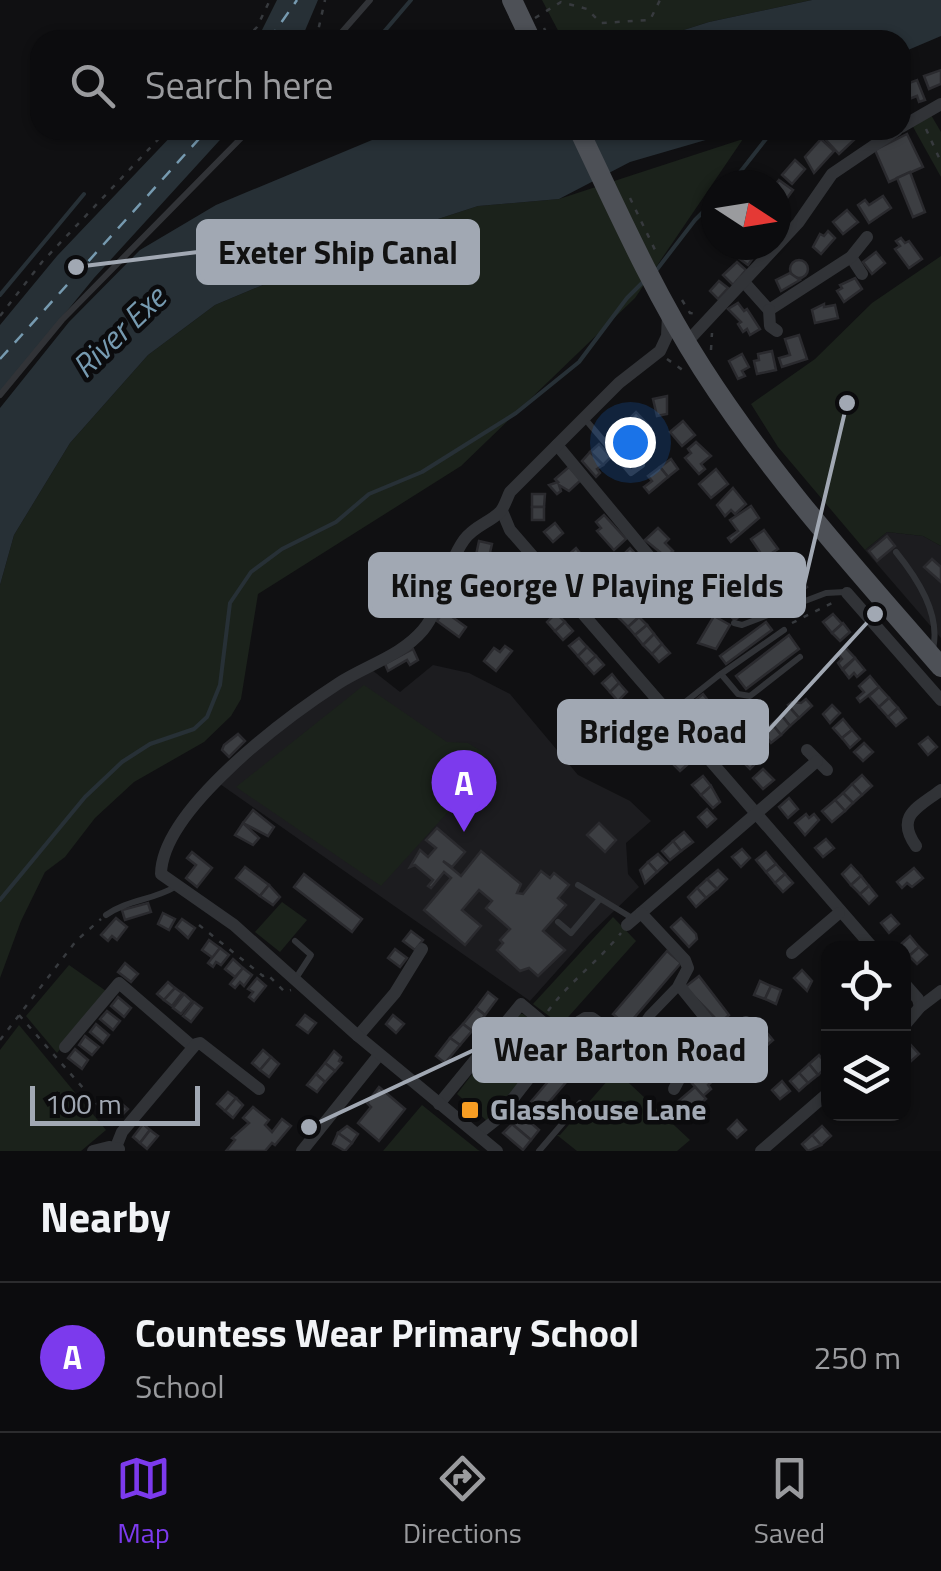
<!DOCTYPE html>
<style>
:root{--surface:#0c0c0e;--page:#1a1a1c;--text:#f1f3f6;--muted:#9a9b9e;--line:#2c2c2e;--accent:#7c3aed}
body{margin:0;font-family:"Titillium Web",sans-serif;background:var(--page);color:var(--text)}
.controls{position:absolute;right:30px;bottom:30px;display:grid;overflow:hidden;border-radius:20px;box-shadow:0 2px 8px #0004}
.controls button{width:90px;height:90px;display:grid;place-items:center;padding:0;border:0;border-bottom:2px solid var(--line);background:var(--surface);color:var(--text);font:50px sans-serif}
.compass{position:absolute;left:701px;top:170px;width:90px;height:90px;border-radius:50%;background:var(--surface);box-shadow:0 2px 8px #0004;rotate:102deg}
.scale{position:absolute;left:30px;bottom:25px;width:170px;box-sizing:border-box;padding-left:10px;border:5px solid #a1a8b3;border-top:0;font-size:28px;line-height:35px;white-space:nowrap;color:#a1a8b3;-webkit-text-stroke:8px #0b0b0d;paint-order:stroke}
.you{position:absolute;left:630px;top:442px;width:35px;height:35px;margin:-25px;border:8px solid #fff;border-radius:50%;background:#1a73e8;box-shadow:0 0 0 15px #1a73e833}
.badge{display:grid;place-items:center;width:65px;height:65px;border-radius:50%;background:var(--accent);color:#fff;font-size:32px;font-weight:700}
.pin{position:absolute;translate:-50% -82px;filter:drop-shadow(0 2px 5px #0008)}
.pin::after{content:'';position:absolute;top:52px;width:35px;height:30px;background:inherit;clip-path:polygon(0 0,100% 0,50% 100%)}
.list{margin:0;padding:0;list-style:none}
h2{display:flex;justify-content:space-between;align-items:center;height:130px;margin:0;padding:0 40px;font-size:42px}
h2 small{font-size:32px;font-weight:400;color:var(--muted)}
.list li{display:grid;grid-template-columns:65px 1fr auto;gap:30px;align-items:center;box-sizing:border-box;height:150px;padding:0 40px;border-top:2px solid var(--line)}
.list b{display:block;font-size:38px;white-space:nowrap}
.list p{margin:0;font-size:32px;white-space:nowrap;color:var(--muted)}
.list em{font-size:32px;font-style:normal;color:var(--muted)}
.icon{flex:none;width:55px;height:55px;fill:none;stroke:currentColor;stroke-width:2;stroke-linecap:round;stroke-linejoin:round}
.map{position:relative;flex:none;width:941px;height:1151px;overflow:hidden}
.search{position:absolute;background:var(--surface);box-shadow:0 2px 8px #0004;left:30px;right:30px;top:30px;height:110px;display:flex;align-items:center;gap:25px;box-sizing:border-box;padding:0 35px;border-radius:30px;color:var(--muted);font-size:38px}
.sheet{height:280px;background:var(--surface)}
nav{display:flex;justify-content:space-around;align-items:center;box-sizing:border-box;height:140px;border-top:2px solid var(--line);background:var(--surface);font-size:28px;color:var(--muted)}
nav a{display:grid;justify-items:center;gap:5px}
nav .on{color:var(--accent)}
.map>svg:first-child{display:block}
.built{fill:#1c1c1f}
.green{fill:#1b221b}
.water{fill:#273036}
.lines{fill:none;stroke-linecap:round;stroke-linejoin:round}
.stream{stroke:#273036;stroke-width:4}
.ferry{stroke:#769ab0;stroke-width:2.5;stroke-dasharray:12 10;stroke-linecap:butt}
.building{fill:#3c3e42;stroke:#2a2a2e;stroke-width:2.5}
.path{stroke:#373a3e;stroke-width:2.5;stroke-dasharray:5 8;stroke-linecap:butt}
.service{stroke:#313337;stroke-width:6}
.pedestrian{stroke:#313337;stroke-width:10}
.minor{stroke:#313337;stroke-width:12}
.primary{stroke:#4d5056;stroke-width:20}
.poi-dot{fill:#f79d23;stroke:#0b0b0d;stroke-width:4}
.labels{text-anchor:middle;stroke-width:9;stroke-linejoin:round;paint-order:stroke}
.poi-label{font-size:30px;font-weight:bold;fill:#a1a8b3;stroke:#0b0b0d;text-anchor:start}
.water-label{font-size:32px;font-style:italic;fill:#769ab0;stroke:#0b0b0d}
.leader{fill:none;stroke:#a1a8b3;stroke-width:4}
.callout-dot{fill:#a1a8b3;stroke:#0b0b0d;stroke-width:4}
.callout{fill:#a1a8b3;stroke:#a1a8b3;stroke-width:4}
.callout-label{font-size:32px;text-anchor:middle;font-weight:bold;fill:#111}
</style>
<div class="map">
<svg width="941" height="1151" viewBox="0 0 941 1151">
<rect width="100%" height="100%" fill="#101012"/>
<g class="built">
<polygon points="887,532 923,536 941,546 941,638 865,550"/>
<polygon points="433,665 469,673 510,694 578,775 630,801 651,821 626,843 628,874 639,887 589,935 530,1001 220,784 306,708 372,670 400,692"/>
</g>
<g class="green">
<polygon points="542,0 812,0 709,22 652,40 563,40"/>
<polygon points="931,115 941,132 941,177 912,125"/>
<polygon points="743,139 635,298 461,466 258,594 241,699 231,716 204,742 134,782 95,818 65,857 45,872 21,921 0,978 0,585 14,535 70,443 148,355 215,305 361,244 478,206 559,199"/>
<polygon points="941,256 941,546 923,536 887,532 865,550 778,447 751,404 815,359 872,303"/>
<polygon points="364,685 447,742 468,743 487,755 454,794 458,801 381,886 236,787"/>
<polygon points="282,902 307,920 280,952 255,932"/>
<polygon points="613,917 636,941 561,1025 533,1004"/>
<polygon points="69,965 106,991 57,1053 26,1016"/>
<polygon points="518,1014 523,1014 550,1034 552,1043 487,1121 457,1094"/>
<polygon points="19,1025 106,1130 81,1151 0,1151 0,1050"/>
<polygon points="616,1071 690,1140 677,1151 577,1151 557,1135 560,1135"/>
<polygon points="422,1105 478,1150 480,1151 383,1151"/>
</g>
<g class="water">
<polygon points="277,0 318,0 301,40 257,40"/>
<polygon points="812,0 941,0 941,36 901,53 901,40 652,40 709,22"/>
<polygon points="177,130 229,130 94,278 0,393 0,325 57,256"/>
<polygon points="396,130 740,130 630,162 559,199 478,206 361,244 215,305 148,355 70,443 14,535 0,585 0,408 69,322 140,250 216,205"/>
</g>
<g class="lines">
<g class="stream">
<polyline points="377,40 411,0"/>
<polyline points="730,185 773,130"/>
<polyline points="655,272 695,220 716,199"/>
<polyline points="0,295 84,194"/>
<polyline points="0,900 85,797 122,762 150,744 194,729 207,717 220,685 230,603 251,572 282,549 336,522 369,494 422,472 516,413 579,362 627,298 644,281"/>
</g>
<g class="ferry">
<polyline points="269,40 297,0"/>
<polyline points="0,359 207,130"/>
</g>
</g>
<g class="building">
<polygon points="941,70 941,84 929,89 924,76"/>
<polygon points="917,80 925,100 919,102 917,96 904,101 901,86"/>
<polygon points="833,130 847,130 855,139 839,154 826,140"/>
<polygon points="907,134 923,167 889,182 875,150"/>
<polygon points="821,139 834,151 814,173 805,157"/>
<polygon points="795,160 805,169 792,184 782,175"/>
<polygon points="910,172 925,212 913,217 897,178"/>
<polygon points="779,180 793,190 782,205 776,200 775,185"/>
<polygon points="883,196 891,208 869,223 858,205 865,200 869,205"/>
<polygon points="847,210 858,222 843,234 833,222"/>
<polygon points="828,231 835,238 821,254 813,247 820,234 824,236"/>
<polygon points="901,238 905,243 909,241 922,259 909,268 895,249 900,246 896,241"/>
<polygon points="746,245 762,245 748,265 737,257"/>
<polygon points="876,252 885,263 872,274 863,262"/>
<circle cx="799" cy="269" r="9"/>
<polygon points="737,262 746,270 733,285 723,275"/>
<polygon points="790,273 800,280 781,291 776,280"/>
<polygon points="855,278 862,289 844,302 837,291 842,288 840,285"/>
<polygon points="719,281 728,288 718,299 710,291"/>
<polygon points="738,303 744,311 747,309 760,329 750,335 747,329 743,332 738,324 741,322 728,309"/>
<polygon points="824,304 824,307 835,305 838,318 815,323 812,310"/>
<polygon points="799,335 807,359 782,367 779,358 790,355 785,339"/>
<polygon points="772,351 776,370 757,374 754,361 759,360 758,354"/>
<polygon points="742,354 749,367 742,371 745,376 738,379 729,361"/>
<polygon points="667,396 667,414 657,416 653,399"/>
<polygon points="636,412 651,428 637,441 631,435 635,431 626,422"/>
<polygon points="683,421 695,435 682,446 670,432"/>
<polygon points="620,426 633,438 623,449 607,438"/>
<polygon points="696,442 711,456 701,464 705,469 699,474 685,458 691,453 688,449"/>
<polygon points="599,444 611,457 603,465 590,452"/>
<polygon points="590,452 603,465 597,469 600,473 596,477 582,461"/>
<polygon points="671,459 678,469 668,477 660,467"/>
<polygon points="569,467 581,480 569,491 559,485 561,491 557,494 549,485 558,482 555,479"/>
<polygon points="660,467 668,477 649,493 644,487 652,481 648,476"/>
<polygon points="716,469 728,484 711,498 699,484"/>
<polygon points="733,488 746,504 735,514 731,510 725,516 717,505"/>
<polygon points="532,494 545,494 544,507 532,507"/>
<polygon points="751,506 759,518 731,542 728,538 738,531 730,520"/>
<rect x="532" y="507" width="12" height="13"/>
<polygon points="604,515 626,539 614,550 597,531 601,528 596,522"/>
<polygon points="555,523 563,533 553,542 544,532"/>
<polygon points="658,528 669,539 665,543 673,551 666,557 645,540"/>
<polygon points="764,530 778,549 764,558 751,539"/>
<polygon points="887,536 895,546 877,561 869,551"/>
<polygon points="479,541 492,544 489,557 476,555"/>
<polygon points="576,548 584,558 574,566 566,557"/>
<polygon points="630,548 649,569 638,579 623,563 629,558 624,554"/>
<polygon points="932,559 941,567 941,582 924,567"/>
<polygon points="797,575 807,587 797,595 788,583"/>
<polygon points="727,592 745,611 735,620 715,604"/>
<polygon points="623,599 631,608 619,618 611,609"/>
<polygon points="631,608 639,617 628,627 619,618"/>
<polygon points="444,611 466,627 459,637 437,621"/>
<polygon points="556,613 565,622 555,631 547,622"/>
<polygon points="833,614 842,624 832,633 823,622"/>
<polygon points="714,616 730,625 716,649 698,643"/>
<polygon points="639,617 647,625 635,635 628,627"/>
<polygon points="565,622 573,631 563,640 555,631"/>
<polygon points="766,622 772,630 726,664 720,656"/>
<polygon points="843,623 850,632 840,641 832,633"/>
<polygon points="647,625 654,634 643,645 635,635"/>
<polygon points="654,634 662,644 652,654 643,645"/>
<polygon points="789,635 799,649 746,689 736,676"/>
<polygon points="579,638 587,647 578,656 569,646"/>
<polygon points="662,644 670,653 659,662 652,654"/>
<polygon points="505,646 512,651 496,671 484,661 494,648 500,652"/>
<polygon points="587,647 596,656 586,665 578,656"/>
<polygon points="845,647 855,658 842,669 838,663 842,659 838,654"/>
<polygon points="413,649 418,660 410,665 407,660 388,671 385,664"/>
<polygon points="596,656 604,665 594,674 586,665"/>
<polygon points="855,658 865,670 857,677 854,673 849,678 843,670"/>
<polygon points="612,674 619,683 610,692 602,683"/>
<polygon points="870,676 879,687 860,702 857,698 864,692 859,686"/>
<polygon points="619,683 627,692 618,701 610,692"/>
<polygon points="879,687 889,698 879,707 869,696"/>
<polygon points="703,694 710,703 700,712 692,703"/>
<polygon points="889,698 898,708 888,717 879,707"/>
<polygon points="806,699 812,706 799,718 788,705 792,702 801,703"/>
<polygon points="832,705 840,713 830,723 823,714"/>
<polygon points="790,708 799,718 790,726 782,716"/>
<polygon points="898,708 906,718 896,726 888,717"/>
<polygon points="782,716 790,726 781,735 772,724"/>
<polygon points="843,719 852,730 842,738 833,728"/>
<polygon points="772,724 781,735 771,743 763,732"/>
<polygon points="852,730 860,739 850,748 842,738"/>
<polygon points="238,734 245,741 229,757 222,750 224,745"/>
<polygon points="928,737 937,747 928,755 919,744"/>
<polygon points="864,743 873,752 863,761 854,752"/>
<polygon points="757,749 761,753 758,757 760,759 750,769 742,761"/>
<polygon points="681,753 689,763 680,771 671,762"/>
<polygon points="763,769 774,780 763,789 753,778"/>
<polygon points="862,775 872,786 862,795 852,784"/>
<polygon points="703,776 711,786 701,795 692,785"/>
<polygon points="852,784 862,795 853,803 843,793"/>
<polygon points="711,786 720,802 713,808 701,795"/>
<polygon points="843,793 853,803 845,811 835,800"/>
<polygon points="789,798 798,809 788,818 779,807"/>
<polygon points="835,800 845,811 832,822 822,811"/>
<polygon points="707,809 716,819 707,827 698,817"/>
<polygon points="253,810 274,827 268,836 243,823"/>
<polygon points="806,814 809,818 814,814 819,820 805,835 795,823"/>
<polygon points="243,823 259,838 253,845 235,835"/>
<polygon points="599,823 616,840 605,852 587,835"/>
<polygon points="437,828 465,852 452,867 443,861 461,876 481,851 521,884 517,893 523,894 541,871 550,878 554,873 569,885 558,898 566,905 543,931 565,950 538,976 529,968 520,971 497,950 503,943 500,940 510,929 486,908 492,901 479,890 462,910 481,926 465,945 424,910 451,878 444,872 431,888 428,886 433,880 415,865 410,867 420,850 428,857 436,848 426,840"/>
<polygon points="684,832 693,842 681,851 673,841"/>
<polygon points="826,839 834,848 823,857 815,848"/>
<polygon points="673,841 681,851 670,860 662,851"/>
<polygon points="742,849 750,858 741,867 732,857"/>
<polygon points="192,852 212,868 197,887 186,878 196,865 187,858"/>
<polygon points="766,852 776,864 766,872 756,860"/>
<polygon points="658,854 667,863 657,872 648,862"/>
<polygon points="648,862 657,872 645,883 640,870"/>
<polygon points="776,864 785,874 775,883 766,872"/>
<polygon points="851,865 861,876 851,885 842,874"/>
<polygon points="245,867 269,885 260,896 236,878"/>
<polygon points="914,868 923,878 912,887 907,883 902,888 897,882"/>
<polygon points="718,870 727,879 717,889 707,879"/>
<polygon points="304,874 362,919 352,932 294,887"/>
<polygon points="785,874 793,883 783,892 775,883"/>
<polygon points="861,876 869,886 860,894 851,885"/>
<polygon points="707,879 717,889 706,898 697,888"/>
<polygon points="269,885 280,897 273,905 260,896"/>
<polygon points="869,886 877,896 869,904 860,894"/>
<polygon points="697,888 706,898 696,907 688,897"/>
<polygon points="148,903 151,912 125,920 122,910"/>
<polygon points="163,913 175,919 169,930 158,924"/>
<polygon points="891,915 899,924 889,933 881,923"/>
<polygon points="116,918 127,927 117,940 112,936 108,941 101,935"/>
<polygon points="681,918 696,934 697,939 689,947 671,927"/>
<polygon points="182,919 195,928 188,938 176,927"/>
<polygon points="411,931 423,940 415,950 403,941"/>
<polygon points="910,936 919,947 909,956 900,945"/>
<polygon points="209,940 220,948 213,958 202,950"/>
<polygon points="919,947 927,955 917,964 909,956"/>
<polygon points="220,948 229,955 221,965 216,962 213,967 208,963"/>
<polygon points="395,949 407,958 400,967 388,958"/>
<polygon points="667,951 681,963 627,1026 613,1014"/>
<polygon points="233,959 243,968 235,977 225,969"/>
<polygon points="125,963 138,974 131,982 118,972"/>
<polygon points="243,968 252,975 244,986 240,982 235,988 230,984"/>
<polygon points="802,970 812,981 807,991 794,978"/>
<polygon points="699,976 729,1015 720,1023 685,987"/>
<polygon points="257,978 266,986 254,1001 249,997 253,992 248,989"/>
<polygon points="760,981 771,986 765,999 754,995"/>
<polygon points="168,982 175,988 164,1000 157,994"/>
<polygon points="771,986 781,990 776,1004 765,999"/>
<polygon points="175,988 182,993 172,1006 164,1000"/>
<polygon points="488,992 497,999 485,1015 476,1008"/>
<polygon points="184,994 192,1001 181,1014 173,1008"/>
<polygon points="118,997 131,1008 124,1017 111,1006"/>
<polygon points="194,1002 202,1008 191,1022 183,1016"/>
<polygon points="476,1008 485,1015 472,1031 463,1024"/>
<polygon points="107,1011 120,1021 113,1030 100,1019"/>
<polygon points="305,1015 316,1023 308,1033 297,1025"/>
<polygon points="393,1015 404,1024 396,1033 386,1024"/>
<polygon points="96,1024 109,1035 103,1043 90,1032"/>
<polygon points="463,1024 472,1031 460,1045 450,1038"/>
<polygon points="763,1028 773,1040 764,1048 754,1036"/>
<polygon points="85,1036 99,1047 92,1055 79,1045"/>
<polygon points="450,1038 460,1045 445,1063 436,1056"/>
<polygon points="637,1040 671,1071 663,1081 635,1057 633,1060 626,1054"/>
<polygon points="910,1044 919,1054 909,1063 904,1056 904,1049"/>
<polygon points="727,1048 741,1064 733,1072 728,1067 708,1085 711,1089 703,1096 691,1082 696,1073"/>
<polygon points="75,1049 88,1060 82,1069 68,1058"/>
<polygon points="263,1050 271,1057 260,1070 252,1063"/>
<polygon points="334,1051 341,1057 339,1061 342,1063 335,1071 325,1063"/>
<polygon points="819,1055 828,1066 818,1075 809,1064"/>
<polygon points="271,1057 279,1064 269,1077 260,1070"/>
<polygon points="325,1063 335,1071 325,1082 316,1074"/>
<polygon points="563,1064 573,1074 531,1123 539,1130 531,1140 512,1124"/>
<polygon points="809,1064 818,1075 808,1083 799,1073"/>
<polygon points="799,1073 808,1083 799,1091 790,1081"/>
<polygon points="316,1074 325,1082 317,1092 307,1085"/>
<polygon points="782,1081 790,1091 780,1099 772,1090"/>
<polygon points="379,1087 405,1109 379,1141 358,1123 371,1107 367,1103"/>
<polygon points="695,1087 706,1099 680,1121 669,1109"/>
<polygon points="228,1092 236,1098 225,1111 217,1104"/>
<polygon points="115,1098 128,1109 121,1116 108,1105"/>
<polygon points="236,1098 243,1105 233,1118 225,1111"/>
<polygon points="253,1107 269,1120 265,1125 272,1132 282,1119 291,1126 275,1145 272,1143 265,1151 226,1151 235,1140 232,1138 249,1123 243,1118"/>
<polygon points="737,1120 746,1130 737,1138 728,1129"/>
<polygon points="143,1124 150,1130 140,1143 133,1137"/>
<polygon points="512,1124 531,1140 523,1150 503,1133"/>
<polygon points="347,1126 358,1134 352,1143 338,1133"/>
<polygon points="822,1126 831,1136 821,1145 812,1135"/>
<polygon points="150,1130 158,1136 147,1149 140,1143"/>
<polygon points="338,1133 352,1143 345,1151 333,1144"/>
<polygon points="812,1135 821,1145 808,1151 802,1144"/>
</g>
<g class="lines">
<g class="path">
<polyline points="535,18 561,2 587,9 601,23 650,20 660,0"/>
<polyline points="544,28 550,40"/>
<polyline points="245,40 257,27 270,0"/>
<polyline points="316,40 325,0"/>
<polyline points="926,129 941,162"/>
<polyline points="630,198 657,254"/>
<polyline points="682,300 690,313 697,314"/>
<polyline points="0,316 42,262 167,130"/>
<polyline points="711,350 712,333"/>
<polyline points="667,359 684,371"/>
<polyline points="792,623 834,602"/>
<polyline points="199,925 263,976 267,974 285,992 291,990"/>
<path d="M 548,1011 C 569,982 598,962 621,933"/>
<polyline points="19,1015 112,1121 113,1126"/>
<polyline points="0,1040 76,941 101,919"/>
</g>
<g class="service">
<polyline points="335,40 370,0"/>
<polyline points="0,395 62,320 249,130"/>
<polyline points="585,419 631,473 642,465"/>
<path d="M 896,552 C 917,578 941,614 933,649"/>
<polyline points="734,623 742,625 826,593 845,592"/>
<polyline points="721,674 738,694 750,696 800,657"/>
<polyline points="670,714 718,676 784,630"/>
<polyline points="578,885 632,918"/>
<path d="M 106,915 C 127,900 153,900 175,887"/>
<polyline points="558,922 571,933 599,900"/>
<polyline points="295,941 311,955 296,978"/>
<polyline points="539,1151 580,1103"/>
</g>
<polyline class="pedestrian" points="634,1038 649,1016 679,985"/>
<g class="minor">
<polyline points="901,127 941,104"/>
<polyline points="851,257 862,274"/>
<polyline points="743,281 769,310 851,257 867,237"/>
<polyline points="769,310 770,326 777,331"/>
<polyline points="687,342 798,223 832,174 897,130"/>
<polyline points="557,445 659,568 677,562"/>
<polyline points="502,511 510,530 873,948"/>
<polyline points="847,593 941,700"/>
<polyline points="807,750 827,770"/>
<path d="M 916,846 C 895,816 917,808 941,790"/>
<polyline points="627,925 817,761"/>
<polyline points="792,953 839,913"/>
<polyline points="904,983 918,999 920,1007"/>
<polyline points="904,1026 920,1007 941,991"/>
<polyline points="558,1035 585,1018 592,1018 619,1037 648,1039 685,1068 721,1037 679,985 688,968 685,960 641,913"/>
<polyline points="358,1036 395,993 422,949"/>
<polyline points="721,1037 746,1022"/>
<polyline points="65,1047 119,983 192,1046"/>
<polyline points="674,1089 685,1068"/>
<polyline points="439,1104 521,1004 558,1035 554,1046 497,1119 478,1134"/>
<polyline points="116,1147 122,1132 196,1044 200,1043 259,1089"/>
<polyline points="93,1151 109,1147 119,1149"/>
<polyline points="302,1151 379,1055"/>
<path d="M 497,1151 L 358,1036 L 234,925 L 161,874 C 162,809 288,716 339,683 C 367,665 401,656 423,630 C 442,607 445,567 464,540 C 474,526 489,523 500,512 C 504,508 507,498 510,492 L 619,383 L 660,351 L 667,336 L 668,315"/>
<polyline points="761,1151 828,1093"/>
</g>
<g class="primary">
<polyline points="512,0 531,40"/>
<path d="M 579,130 C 617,210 654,293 702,368 C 771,476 857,570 941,667"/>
</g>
</g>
<rect class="poi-dot" x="460" y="1100" width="20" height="20" rx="5"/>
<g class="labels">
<g class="poi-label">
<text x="490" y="1120">Glasshouse Lane</text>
</g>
<g class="water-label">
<text transform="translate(119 332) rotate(-44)" y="11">River Exe</text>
</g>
</g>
<path class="leader" d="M76 267L198 252M847 403L804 585M875 614L767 732M309 1127L474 1050"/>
<g class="callout-dot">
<circle cx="76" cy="267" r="10"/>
<circle cx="847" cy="403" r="10"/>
<circle cx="875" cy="614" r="10"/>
<circle cx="309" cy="1127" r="10"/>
</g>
<g class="callout">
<rect x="198" y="221" width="280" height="62" rx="10"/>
<rect x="370" y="554" width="434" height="62" rx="10"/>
<rect x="559" y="701" width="208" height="62" rx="10"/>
<rect x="474" y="1019" width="292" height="62" rx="10"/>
</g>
<g class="callout-label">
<text x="338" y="264">Exeter Ship Canal</text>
<text x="587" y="597">King George V Playing Fields</text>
<text x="663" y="743">Bridge Road</text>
<text x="620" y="1061">Wear Barton Road</text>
</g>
</svg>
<div class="controls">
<button><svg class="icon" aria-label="locate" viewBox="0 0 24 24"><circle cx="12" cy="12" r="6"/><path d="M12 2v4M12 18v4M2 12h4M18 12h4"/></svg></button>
<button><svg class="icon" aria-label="layers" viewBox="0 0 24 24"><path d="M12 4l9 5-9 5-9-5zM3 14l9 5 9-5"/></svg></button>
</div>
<svg class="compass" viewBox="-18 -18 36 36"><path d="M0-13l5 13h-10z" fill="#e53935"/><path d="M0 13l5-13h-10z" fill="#9a9b9e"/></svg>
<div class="scale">100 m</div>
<div class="you"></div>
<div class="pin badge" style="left:464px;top:832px">A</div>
<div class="search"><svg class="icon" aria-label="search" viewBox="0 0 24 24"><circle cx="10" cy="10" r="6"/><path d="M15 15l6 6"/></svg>Search here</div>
</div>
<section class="sheet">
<h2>Nearby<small></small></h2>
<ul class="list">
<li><span class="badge">A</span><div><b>Countess Wear Primary School</b><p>School</p></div><em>250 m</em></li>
</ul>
</section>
<nav>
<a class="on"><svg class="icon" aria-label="map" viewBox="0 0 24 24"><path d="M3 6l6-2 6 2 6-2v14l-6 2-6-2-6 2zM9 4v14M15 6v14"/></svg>Map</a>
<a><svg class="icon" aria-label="directions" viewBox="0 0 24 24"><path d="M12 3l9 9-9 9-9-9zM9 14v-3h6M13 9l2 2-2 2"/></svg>Directions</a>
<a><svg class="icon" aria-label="saved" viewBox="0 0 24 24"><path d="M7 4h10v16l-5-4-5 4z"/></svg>Saved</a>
</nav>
